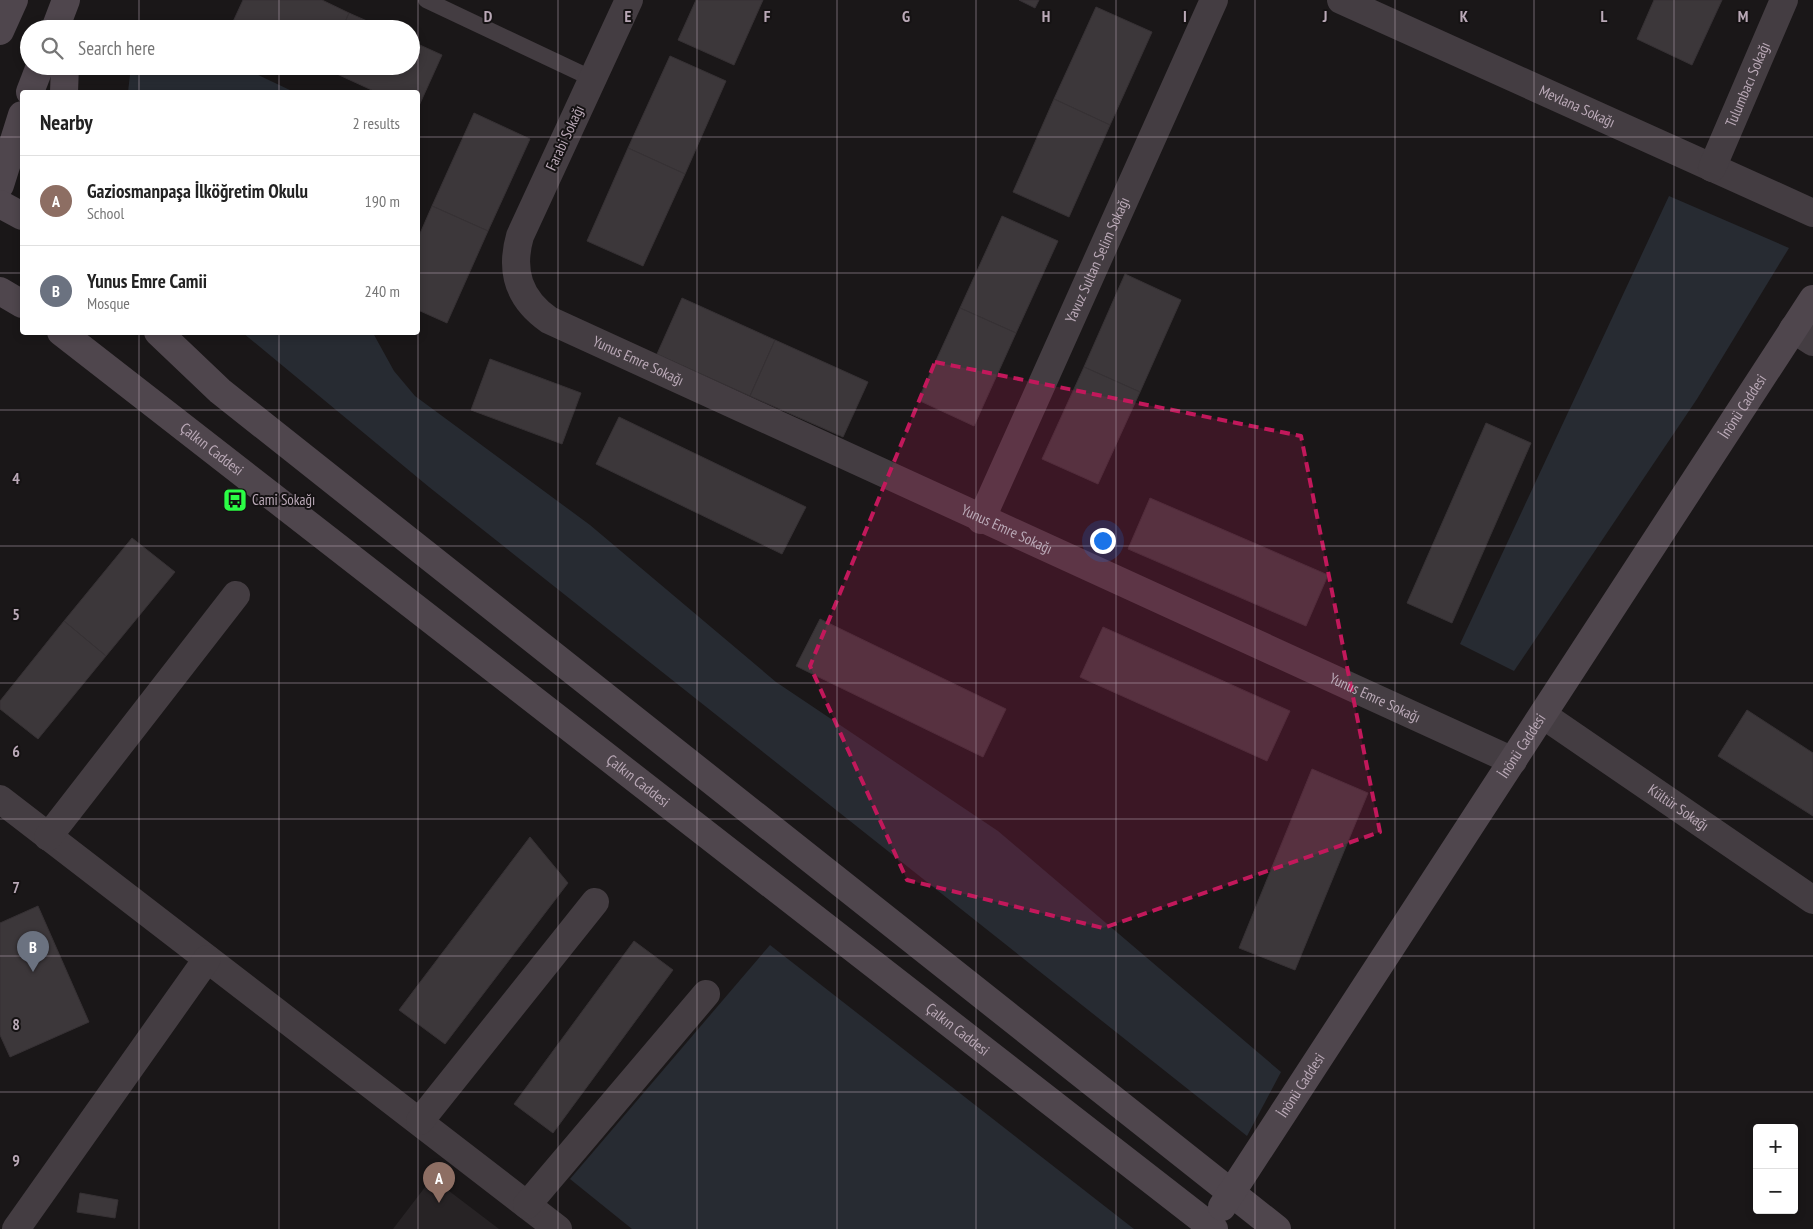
<!DOCTYPE html>
<meta charset="utf-8">
<style>
:root{--surface:#fff;--page:#f2f2f2;--text:#222;--muted:#767676;--line:#e0e0e0;--accent:#d93025}
body{margin:0;font-family:"PT Sans Narrow",sans-serif;background:var(--page);color:var(--text)}
.controls{position:absolute;right:15px;bottom:15px;display:grid;overflow:hidden;border-radius:5px;box-shadow:0 2px 8px #0003}
.controls button{width:45px;height:45px;display:grid;place-items:center;padding:0;border:0;border-bottom:1px solid var(--line);background:var(--surface);color:var(--text);font:25px sans-serif}
.you{position:absolute;left:1102px;top:540px;width:18px;height:18px;margin:-12px;border:4px solid #fff;border-radius:50%;background:#1a73e8;box-shadow:0 0 0 8px #1a73e833}
.badge{display:grid;place-items:center;width:32px;height:32px;border-radius:50%;background:var(--accent);color:#fff;font-size:16px;font-weight:700}
.pin{position:absolute;translate:-50% -41px;filter:drop-shadow(0 1px 2px #0008)}
.pin::after{content:'';position:absolute;top:26px;width:18px;height:15px;background:inherit;clip-path:polygon(0 0,100% 0,50% 100%)}
.list{margin:0;padding:0;list-style:none}
h2{display:flex;justify-content:space-between;align-items:center;height:65px;margin:0;padding:0 20px;font-size:21px}
h2 small{font-size:16px;font-weight:400;color:var(--muted)}
.list li{display:grid;grid-template-columns:32px 1fr auto;gap:15px;align-items:center;box-sizing:border-box;height:90px;padding:0 20px;border-top:1px solid var(--line)}
.list b{display:block;font-size:19px;white-space:nowrap}
.list p{margin:0;font-size:16px;white-space:nowrap;color:var(--muted)}
.list em{font-size:16px;font-style:normal;color:var(--muted)}
.icon{flex:none;width:28px;height:28px;fill:none;stroke:currentColor;stroke-width:2;stroke-linecap:round;stroke-linejoin:round}
.map{position:relative;flex:none;width:1813px;height:1229px;overflow:hidden}
.search{position:absolute;background:var(--surface);box-shadow:0 2px 8px #0003;left:20px;top:20px;width:400px;height:55px;display:flex;align-items:center;gap:12px;box-sizing:border-box;padding:0 18px;border-radius:28px;color:var(--muted);font-size:19px}
.panel{position:absolute;background:var(--surface);box-shadow:0 2px 8px #0003;left:20px;top:90px;width:400px;height:245px;border-radius:5px}
.map>svg:first-child{display:block}
.built{fill:#272325}
.green{fill:#272b32}
.building{fill:#3c373a;stroke:#363134}
.lines{fill:none;stroke-linecap:round;stroke-linejoin:round}
.lane{stroke:#443d42;stroke-width:16}
.street{stroke:#443d42;stroke-width:28}
.secondary{stroke:#4f464d;stroke-width:28}
.marked{fill:#c2185b;fill-opacity:0.2;stroke:#c2185b;stroke-width:4;stroke-dasharray:10 6;stroke-linejoin:round}
.grid{fill:none;stroke:#baa9b7;stroke-width:1;stroke-opacity:0.55}
.labels{text-anchor:middle;stroke-width:4;stroke-linejoin:round;paint-order:stroke}
.street-label{font-size:15px;fill:#baa9b7;stroke:#151213}
.poi-label{font-size:15px;fill:#baa9b7;stroke:#151213;text-anchor:start}
.grid-label{font-size:16px;text-anchor:middle;font-weight:bold;fill:#baa9b7;stroke:#151213;stroke-width:4;stroke-linejoin:round;paint-order:stroke}
</style>
<div class="map">
<svg width="1813" height="1229" viewBox="0 0 1813 1229">
<rect width="100%" height="100%" fill="#1a1718"/>
<polygon class="built" points="432,1178 499,1229 500,1229 393,1229"/>
<g class="green">
<polygon points="131,66 239,66 294,92 128,92"/>
<polygon points="1669,196 1789,248 1697,399 1514,671 1460,644"/>
<polygon points="243,333 373,333 394,371 415,396 590,525 776,682 998,831 1281,1072 1247,1136 429,487"/>
<polygon points="770,945 1134,1229 632,1229 570,1179"/>
</g>
<g class="building">
<polygon points="243,0 322,0 349,13 342,29 237,29 231,26"/>
<polygon points="696,0 763,0 734,65 678,40"/>
<polygon points="1019,0 1039,0 1035,8"/>
<polygon points="1654,0 1722,0 1692,65 1637,39"/>
<polygon points="1096,7 1152,32 1110,125 1054,99"/>
<polygon points="349,13 385,29 342,29"/>
<polygon points="411,41 442,55 418,108 418,92 376,92 324,68 325,66 411,66"/>
<polygon points="670,56 726,81 685,174 628,148"/>
<polygon points="1054,99 1110,125 1069,217 1013,192"/>
<polygon points="474,113 530,139 488,231 432,206"/>
<polygon points="628,148 685,174 643,266 587,241"/>
<polygon points="432,206 488,231 447,323 418,310 418,238"/>
<polygon points="1002,216 1058,241 1016,333 960,308"/>
<polygon points="1125,274 1181,300 1140,392 1084,367"/>
<polygon points="682,298 775,340 750,396 657,354"/>
<polygon points="960,308 1016,333 974,426 918,400"/>
<polygon points="775,340 868,382 843,437 750,396"/>
<polygon points="490,359 581,393 562,444 471,410"/>
<polygon points="1084,367 1140,392 1098,484 1042,459"/>
<polygon points="619,417 806,507 782,554 596,464"/>
<polygon points="1486,423 1531,443 1452,623 1407,603"/>
<polygon points="1150,498 1328,575 1306,626 1128,549"/>
<polygon points="132,538 175,572 106,656 64,621"/>
<polygon points="820,619 1006,709 983,757 796,666"/>
<polygon points="64,621 106,656 38,739 0,709 0,701"/>
<polygon points="1103,627 1290,711 1267,761 1080,677"/>
<polygon points="1747,710 1813,753 1813,816 1718,756"/>
<polygon points="1312,769 1368,793 1295,970 1239,948"/>
<polygon points="530,837 568,883 445,1044 399,1010"/>
<polygon points="38,906 89,1022 10,1057 0,1035 0,923"/>
<polygon points="634,941 673,970 553,1133 514,1104"/>
<polygon points="80,1193 118,1200 115,1218 77,1212"/>
</g>
<g class="lines">
<polyline class="lane" points="426,0 593,79"/>
<g class="street">
<path id="s1" d="M 629,0 L 520,236 C 510,271 519,299 549,320 L 1513,761"/>
<path id="s2" d="M 1341,0 L 1813,213"/>
<path id="s3" d="M 1712,168 L 1784,0"/>
<polyline points="1793,329 1813,342"/>
<path id="s4" d="M 981,520 L 1214,0"/>
<path id="s5" d="M 1543,715 L 1813,900"/>
<polyline points="0,799 558,1229"/>
<polyline points="48,837 236,595"/>
<polyline points="420,1121 595,902"/>
<polyline points="527,1205 706,994"/>
<polyline points="16,1229 207,959"/>
</g>
<g class="secondary">
<polyline points="55,29 66,0"/>
<polyline points="0,31 14,0"/>
<polyline points="30,92 40,66"/>
<polyline points="64,92 65,66"/>
<polyline points="0,185 22,115"/>
<polyline points="0,204 22,216"/>
<polyline points="0,291 22,304"/>
<path id="s6" d="M 61,332 L 1214,1229"/>
<polyline points="158,332 220,391 1277,1229"/>
<path id="s7" d="M 1222,1207 L 1813,299"/>
</g>
</g>
<path class="marked" d="M 935,362 L 1301,436 L 1380,832 L 1103,928 L 907,880 L 810,666 Z"/>
<path class="grid" d="M 139,0 L 139,29M 279,0 L 279,29M 418,0 L 418,1229M 558,0 L 558,1229M 697,0 L 697,1229M 837,0 L 837,1229M 976,0 L 976,1229M 1116,0 L 1116,1229M 1255,0 L 1255,1229M 1395,0 L 1395,1229M 1534,0 L 1534,1229M 1674,0 L 1674,1229M 139,66 L 139,92M 279,66 L 279,92M 0,137 L 22,137M 418,137 L 1813,137M 0,273 L 22,273M 418,273 L 1813,273M 139,332 L 139,1229M 279,332 L 279,1229M 0,410 L 1813,410M 0,546 L 1813,546M 0,683 L 1813,683M 0,819 L 1813,819M 0,956 L 1813,956M 0,1092 L 1813,1092"/>
<defs>
<g id="bus-square" transform="scale(1.25)"><rect x="-9" y="-9" width="18" height="18" rx="4" fill="#2bfd45" stroke="#151213"/><path d="M-5-6H5V4H4V6H2V4H-2V6H-4V4H-5ZM-3.5-4V0h7V-4ZM-3.5 1.2v1.5H-2V1.2ZM2 1.2v1.5H3.5V1.2Z" fill="#111"/></g>
</defs>
<g fill-rule="evenodd">
<use href="#bus-square" x="235" y="500"/>
</g>
<g class="labels">
<g class="street-label">
<text dy="5" stroke="none"><textPath href="#s3" startOffset="91">Tulumbacı Sokağı</textPath></text>
<text dy="5" stroke="none"><textPath href="#s2" startOffset="259">Mevlana Sokağı</textPath></text>
<text transform="translate(565 138) rotate(-65)" y="5">Farabi Sokağı</text>
<text dy="5" stroke="none"><textPath href="#s4" startOffset="285">Yavuz Sultan Selim Sokağı</textPath></text>
<text dy="5" stroke="none"><textPath href="#s1" startOffset="454">Yunus Emre Sokağı</textPath></text>
<text dy="5" stroke="none"><textPath href="#s7" startOffset="955">İnönü Caddesi</textPath></text>
<text dy="5" stroke="none"><textPath href="#s6" startOffset="191">Çalkın Caddesi</textPath></text>
<text dy="5" stroke="none"><textPath href="#s1" startOffset="859">Yunus Emre Sokağı</textPath></text>
<text dy="5" stroke="none"><textPath href="#s1" startOffset="1264">Yunus Emre Sokağı</textPath></text>
<text dy="5" stroke="none"><textPath href="#s7" startOffset="550">İnönü Caddesi</textPath></text>
<text dy="5" stroke="none"><textPath href="#s6" startOffset="731">Çalkın Caddesi</textPath></text>
<text dy="5" stroke="none"><textPath href="#s5" startOffset="164">Kültür Sokağı</textPath></text>
<text dy="5" stroke="none"><textPath href="#s6" startOffset="1136">Çalkın Caddesi</textPath></text>
<text dy="5" stroke="none"><textPath href="#s7" startOffset="145">İnönü Caddesi</textPath></text>
</g>
<g class="poi-label">
<text x="252" y="505">Cami Sokağı</text>
</g>
</g>
<g class="grid-label">
<text x="488" y="22">D</text>
<text x="628" y="22">E</text>
<text x="767" y="22">F</text>
<text x="906" y="22">G</text>
<text x="1046" y="22">H</text>
<text x="1185" y="22">I</text>
<text x="1325" y="22">J</text>
<text x="1464" y="22">K</text>
<text x="1604" y="22">L</text>
<text x="1743" y="22">M</text>
<text x="16" y="484">4</text>
<text x="16" y="620">5</text>
<text x="16" y="757">6</text>
<text x="16" y="893">7</text>
<text x="16" y="1030">8</text>
<text x="16" y="1166">9</text>
</g>
</svg>
<div class="controls">
<button>+</button>
<button>−</button>
</div>
<div class="you"></div>
<div class="pin badge" style="left:439px;top:1203px;background:#8d6e63">A</div>
<div class="pin badge" style="left:33px;top:972px;background:#6b7280">B</div>
<div class="search"><svg class="icon" aria-label="search" viewBox="0 0 24 24"><circle cx="10" cy="10" r="6"/><path d="M15 15l6 6"/></svg>Search here</div>
<section class="panel">
<h2>Nearby<small>2 results</small></h2>
<ul class="list">
<li><span class="badge" style="background:#8d6e63">A</span><div><b>Gaziosmanpaşa İlköğretim Okulu</b><p>School</p></div><em>190 m</em></li>
<li><span class="badge" style="background:#6b7280">B</span><div><b>Yunus Emre Camii</b><p>Mosque</p></div><em>240 m</em></li>
</ul>
</section>
</div>
